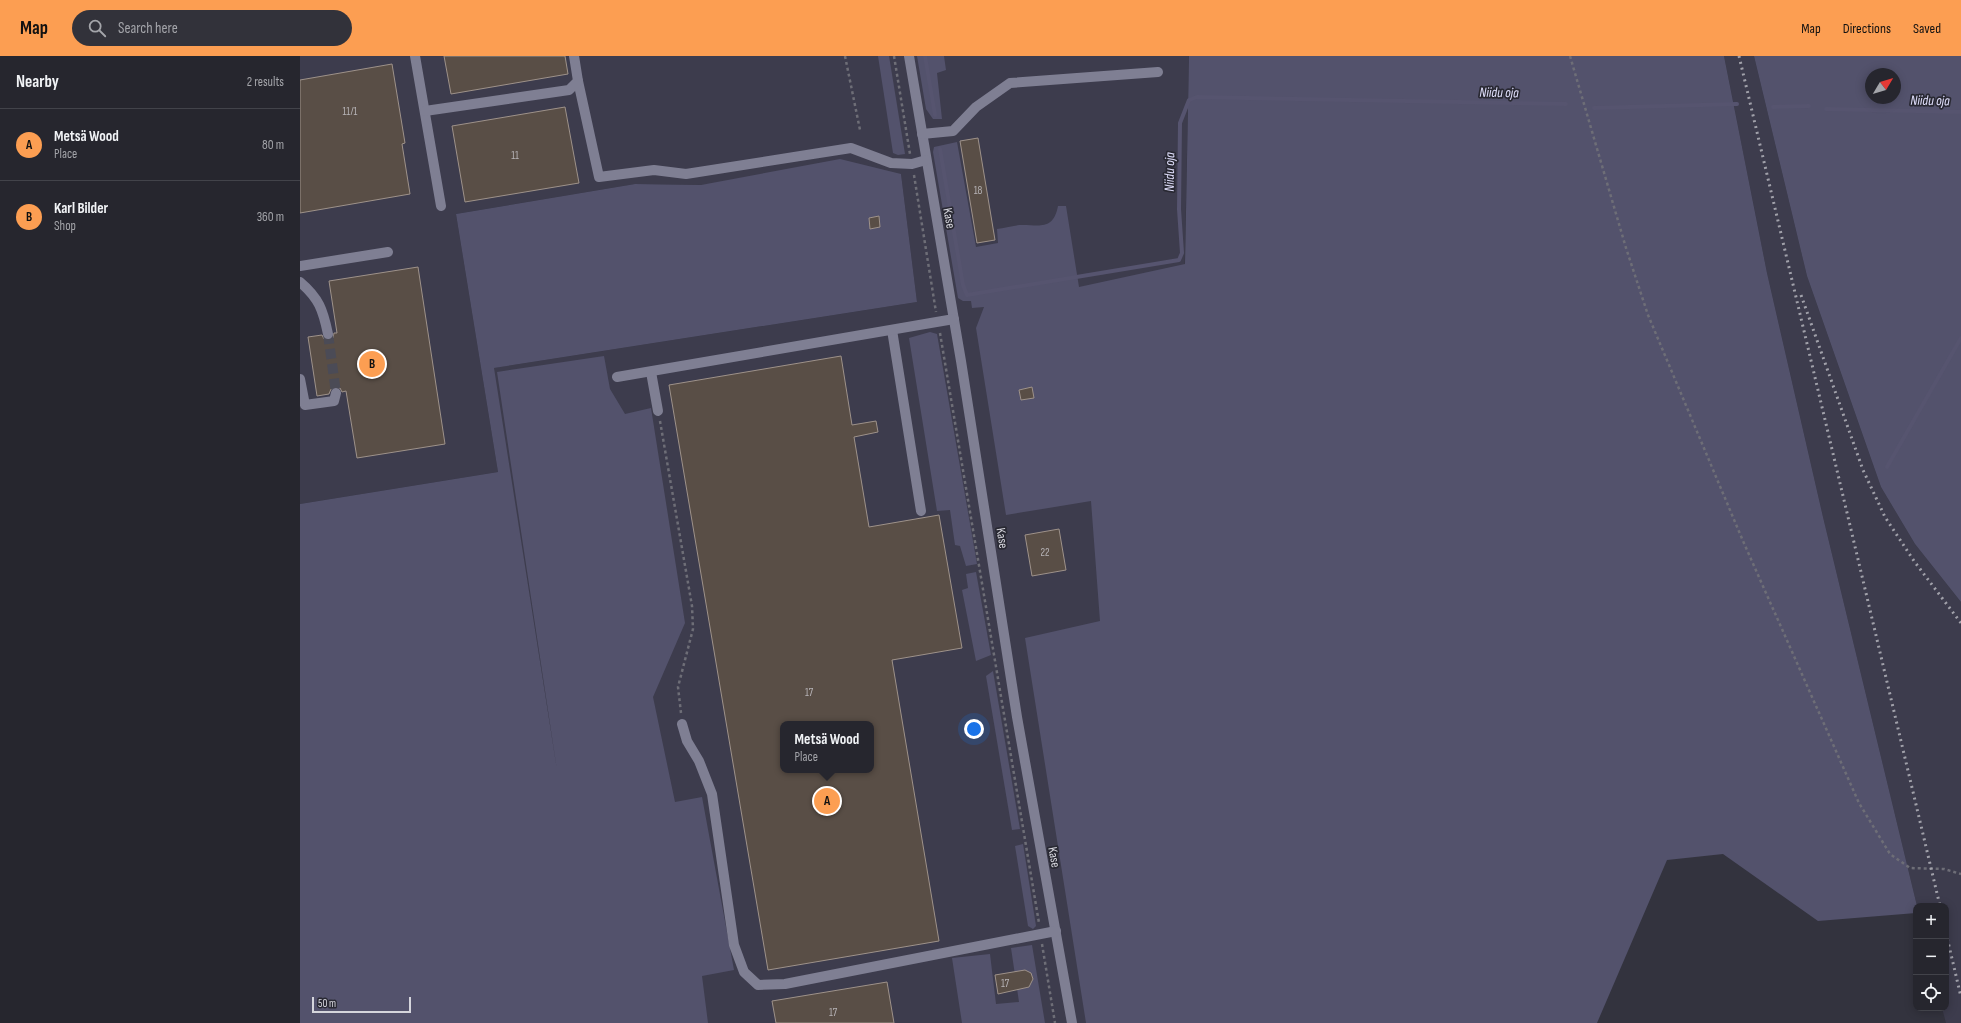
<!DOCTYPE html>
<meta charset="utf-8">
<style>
:root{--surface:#26262e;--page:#32323a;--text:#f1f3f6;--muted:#a4a5aa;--line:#42434a;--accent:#fc9e52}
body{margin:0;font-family:"Sofia Sans Condensed",sans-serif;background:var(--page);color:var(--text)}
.controls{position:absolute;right:12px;bottom:12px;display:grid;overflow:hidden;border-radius:8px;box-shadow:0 2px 10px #0003}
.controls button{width:36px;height:36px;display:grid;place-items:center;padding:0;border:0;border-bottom:1px solid var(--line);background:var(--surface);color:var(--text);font:20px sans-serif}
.compass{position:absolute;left:1565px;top:12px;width:36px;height:36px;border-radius:50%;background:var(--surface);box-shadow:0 2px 10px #0003;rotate:52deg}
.scale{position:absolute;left:12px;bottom:10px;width:99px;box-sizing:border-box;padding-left:4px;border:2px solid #d5d5dc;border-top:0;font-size:11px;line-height:14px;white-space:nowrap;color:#d5d5dc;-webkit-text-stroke:3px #292933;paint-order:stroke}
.you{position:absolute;left:674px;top:673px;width:14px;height:14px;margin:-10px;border:3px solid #fff;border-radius:50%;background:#1a73e8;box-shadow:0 0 0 6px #1a73e833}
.badge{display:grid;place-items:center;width:26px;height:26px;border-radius:50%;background:var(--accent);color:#111;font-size:13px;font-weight:700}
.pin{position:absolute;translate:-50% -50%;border:2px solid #fff;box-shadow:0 1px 4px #0006}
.popup{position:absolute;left:480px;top:665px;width:94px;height:52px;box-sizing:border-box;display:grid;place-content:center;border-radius:8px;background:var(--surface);filter:drop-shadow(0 1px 3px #0005);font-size:13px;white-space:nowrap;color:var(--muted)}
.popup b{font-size:15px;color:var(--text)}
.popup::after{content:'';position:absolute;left:50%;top:100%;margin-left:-8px;border:8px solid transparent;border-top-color:var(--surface)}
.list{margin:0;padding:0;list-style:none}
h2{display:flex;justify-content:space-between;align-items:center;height:52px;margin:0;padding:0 16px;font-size:17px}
h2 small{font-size:13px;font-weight:400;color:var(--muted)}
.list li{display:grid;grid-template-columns:26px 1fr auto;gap:12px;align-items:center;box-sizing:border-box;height:72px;padding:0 16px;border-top:1px solid var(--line)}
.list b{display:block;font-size:15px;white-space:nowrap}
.list p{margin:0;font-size:13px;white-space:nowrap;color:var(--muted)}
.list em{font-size:13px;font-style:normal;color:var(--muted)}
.icon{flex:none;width:22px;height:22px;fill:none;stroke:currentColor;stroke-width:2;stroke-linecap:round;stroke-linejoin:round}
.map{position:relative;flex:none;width:1661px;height:967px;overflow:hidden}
header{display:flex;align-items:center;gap:24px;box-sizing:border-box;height:56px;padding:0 20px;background:var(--accent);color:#111}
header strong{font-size:19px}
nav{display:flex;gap:22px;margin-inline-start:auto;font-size:14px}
.search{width:280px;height:36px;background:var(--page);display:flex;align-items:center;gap:10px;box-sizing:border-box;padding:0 14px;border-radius:22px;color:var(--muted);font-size:15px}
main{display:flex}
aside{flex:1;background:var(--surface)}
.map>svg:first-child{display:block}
.built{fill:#3d3c4d;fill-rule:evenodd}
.green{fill:#53526c;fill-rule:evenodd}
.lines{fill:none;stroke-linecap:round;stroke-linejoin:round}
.stream{stroke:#56546f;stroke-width:4}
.building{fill:#594e46;stroke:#9e928a;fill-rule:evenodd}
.minor-tunnel{stroke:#4b4b56;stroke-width:10;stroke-dasharray:10 5;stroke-linecap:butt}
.path{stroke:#6e6e77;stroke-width:2.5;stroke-dasharray:3 3;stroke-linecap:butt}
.minor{stroke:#7f7f93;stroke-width:10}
.rail{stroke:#a1a1aa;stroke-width:3;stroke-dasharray:2 4;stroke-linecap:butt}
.labels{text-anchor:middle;stroke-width:3.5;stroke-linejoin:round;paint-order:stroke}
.number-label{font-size:11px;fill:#b6b3b6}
.street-label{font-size:13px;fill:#d5d5dc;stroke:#292933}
.water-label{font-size:14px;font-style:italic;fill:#e1e0fd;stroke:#292933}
</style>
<header>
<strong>Map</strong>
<div class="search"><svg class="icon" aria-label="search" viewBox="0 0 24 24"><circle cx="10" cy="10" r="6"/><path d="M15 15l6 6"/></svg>Search here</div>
<nav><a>Map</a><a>Directions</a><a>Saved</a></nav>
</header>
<main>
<aside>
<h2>Nearby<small>2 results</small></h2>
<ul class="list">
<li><span class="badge">A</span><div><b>Metsä Wood</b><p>Place</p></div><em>80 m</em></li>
<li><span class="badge">B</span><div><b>Karl Bilder</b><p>Shop</p></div><em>360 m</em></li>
</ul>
</aside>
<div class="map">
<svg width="1661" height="967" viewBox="0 0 1661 967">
<rect width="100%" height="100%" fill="#33333e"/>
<g class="built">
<path d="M 0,0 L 889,0 L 869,967 L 297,967 L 193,312 L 617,246 L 601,118 L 401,129 L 335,128 L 156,158 L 198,416 L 0,448 ZM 483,668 L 571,668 L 571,714 L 483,714 Z"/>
<polygon points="1424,0 1454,0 1507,220 1581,431 1615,488 1661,546 1661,967 1646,967 1642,952 1646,952 1646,850 1617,850 1523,461 1467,217"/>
</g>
<g class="green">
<polygon points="578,0 589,0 605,98 598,99 593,97"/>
<polygon points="617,0 644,0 646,14 637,17 642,63 633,63 626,53"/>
<path d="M 889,0 L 1424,0 L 1467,217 L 1523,461 L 1617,850 L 1616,857 L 1518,865 L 1423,798 L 1367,804 L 1297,967 L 786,967 L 725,582 L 800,565 L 791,445 L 706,459 L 676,272 L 684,251 L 672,252 L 671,245 L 663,245 L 658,242 L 633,96 L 634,91 L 657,86 L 676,191 L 698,187 L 697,173 C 704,172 711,170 719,169 C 738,168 753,176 758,150 L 766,150 L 779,231 L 885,208 Z"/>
<path d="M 1454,0 L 1661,0 L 1661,546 L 1615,488 L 1581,431 L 1507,220 ZM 1571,18 L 1595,18 L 1595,42 L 1571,42 Z"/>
<polygon points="540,103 601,118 617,246 194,312 257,714 197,316 304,300 310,333 325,358 351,352 385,567 353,641 375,746 402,741 434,914 402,920 408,967 0,967 0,448 198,416 156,158 335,128 401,129"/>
<polygon points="630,276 637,278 677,508 666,510 660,490 655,489 650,454 637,455 609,282"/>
<polygon points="676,516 691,599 676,605 662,534 668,532 666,518"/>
<polygon points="693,615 720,773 712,774 686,620"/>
<polygon points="723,788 736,870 733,873 728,870 715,790"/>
<polygon points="732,889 745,967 662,967 652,902 690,898 696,948 719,946 711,892"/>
</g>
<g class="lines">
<g class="stream">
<polyline points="625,0 635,59"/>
<polyline points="1473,51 1509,50"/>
<polyline points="1294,52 1437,48"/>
<polyline points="1526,53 1661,56"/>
<polyline points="640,93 663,229 667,239 879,204 882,197 879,153 880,67 889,44 897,41 1266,48"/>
<polyline points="1587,411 1661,282"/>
</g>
</g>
<g class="building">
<polygon points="144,0 265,0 268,18 151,38"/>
<polygon points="92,8 105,87 102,88 110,138 0,157 0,24"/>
<polygon points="265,51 279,127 165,146 152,70"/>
<polygon points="678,82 695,184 677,187 660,85"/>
<polygon points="579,160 580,171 570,173 569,162"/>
<polygon points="118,211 145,388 57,402 46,335 42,336 40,332 35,331 31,333 29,338 17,340 8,281 22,279 24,283 29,284 33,282 34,277 37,277 29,225"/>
<path d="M 541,300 L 552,369 L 576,365 L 578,376 L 554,381 L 569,471 L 639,459 L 662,592 L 592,604 L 639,885 L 468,914 L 369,329 ZM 483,668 L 571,668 L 571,714 L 483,714 Z"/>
<polygon points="732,331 734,342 721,344 719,334"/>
<polygon points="759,473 766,514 732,520 725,479"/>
<polygon points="725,914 731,917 733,923 729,931 698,938 695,919"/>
<polygon points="587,926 594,967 476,967 472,945"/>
</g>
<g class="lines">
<polyline class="minor-tunnel" points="28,278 36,337"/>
<g class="path">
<polyline points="545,0 560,74"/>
<polyline points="594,0 610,98"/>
<polyline points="1270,0 1326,192 1348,259 1443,485 1559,747 1590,798 1610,812 1644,813 1661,818"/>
<polyline points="614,119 636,256"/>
<polyline points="640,277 739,867"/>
<polyline points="360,365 392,550 393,573 378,631 381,657"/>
<polyline points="742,888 755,967"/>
</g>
<g class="minor">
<polyline points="115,0 141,150"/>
<polyline points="609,0 661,305 717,661 772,967"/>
<polyline points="278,25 299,121 354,114 386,118 551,92 591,107 612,108 626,104"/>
<polyline points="125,55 269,34 278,25 274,0"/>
<polyline points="622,78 653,75 676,51 710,27 858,16"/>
<polyline points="0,210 88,196"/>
<path d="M 0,226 C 19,242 23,254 28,278"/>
<polyline points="592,274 621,455"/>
<polyline points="351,316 358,355"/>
<polyline points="317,321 654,263"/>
<polyline points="0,323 5,349 34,345 36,337"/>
<polyline points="382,668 387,685 399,705 412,738 434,889 444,916 458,929 485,928 756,875"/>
</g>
<g class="rail">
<polyline points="1439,0 1640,850"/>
<polyline points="1501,239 1563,414 1585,461 1614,505 1661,567"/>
<polyline points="1646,877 1661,941"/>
</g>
</g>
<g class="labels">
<g class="number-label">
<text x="50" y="59">11/1</text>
<text x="215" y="103">11</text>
<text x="678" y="138">18</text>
<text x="745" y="500">22</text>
<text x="509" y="640">17</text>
<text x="705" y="931">17</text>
<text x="533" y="960">17</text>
</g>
<g class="street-label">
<text transform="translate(650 162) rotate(80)" y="5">Kase</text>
<text transform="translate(703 482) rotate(81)" y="5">Kase</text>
<text transform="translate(755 801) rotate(80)" y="5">Kase</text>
</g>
<g class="water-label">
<text transform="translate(1199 36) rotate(1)" y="5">Niidu oja</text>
<text transform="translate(1630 44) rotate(1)" y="5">Niidu oja</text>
<text transform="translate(869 116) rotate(-89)" y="5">Niidu oja</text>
</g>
</g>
</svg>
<div class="controls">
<button>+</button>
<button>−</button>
<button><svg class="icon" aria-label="locate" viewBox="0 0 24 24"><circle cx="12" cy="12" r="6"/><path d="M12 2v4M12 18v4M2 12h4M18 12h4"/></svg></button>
</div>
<svg class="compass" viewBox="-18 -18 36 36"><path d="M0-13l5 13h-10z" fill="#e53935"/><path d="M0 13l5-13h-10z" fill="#a4a5aa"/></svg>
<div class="scale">50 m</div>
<div class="you"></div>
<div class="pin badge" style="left:527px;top:745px">A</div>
<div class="popup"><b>Metsä Wood</b>Place</div>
<div class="pin badge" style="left:72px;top:308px">B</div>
</div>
</main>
